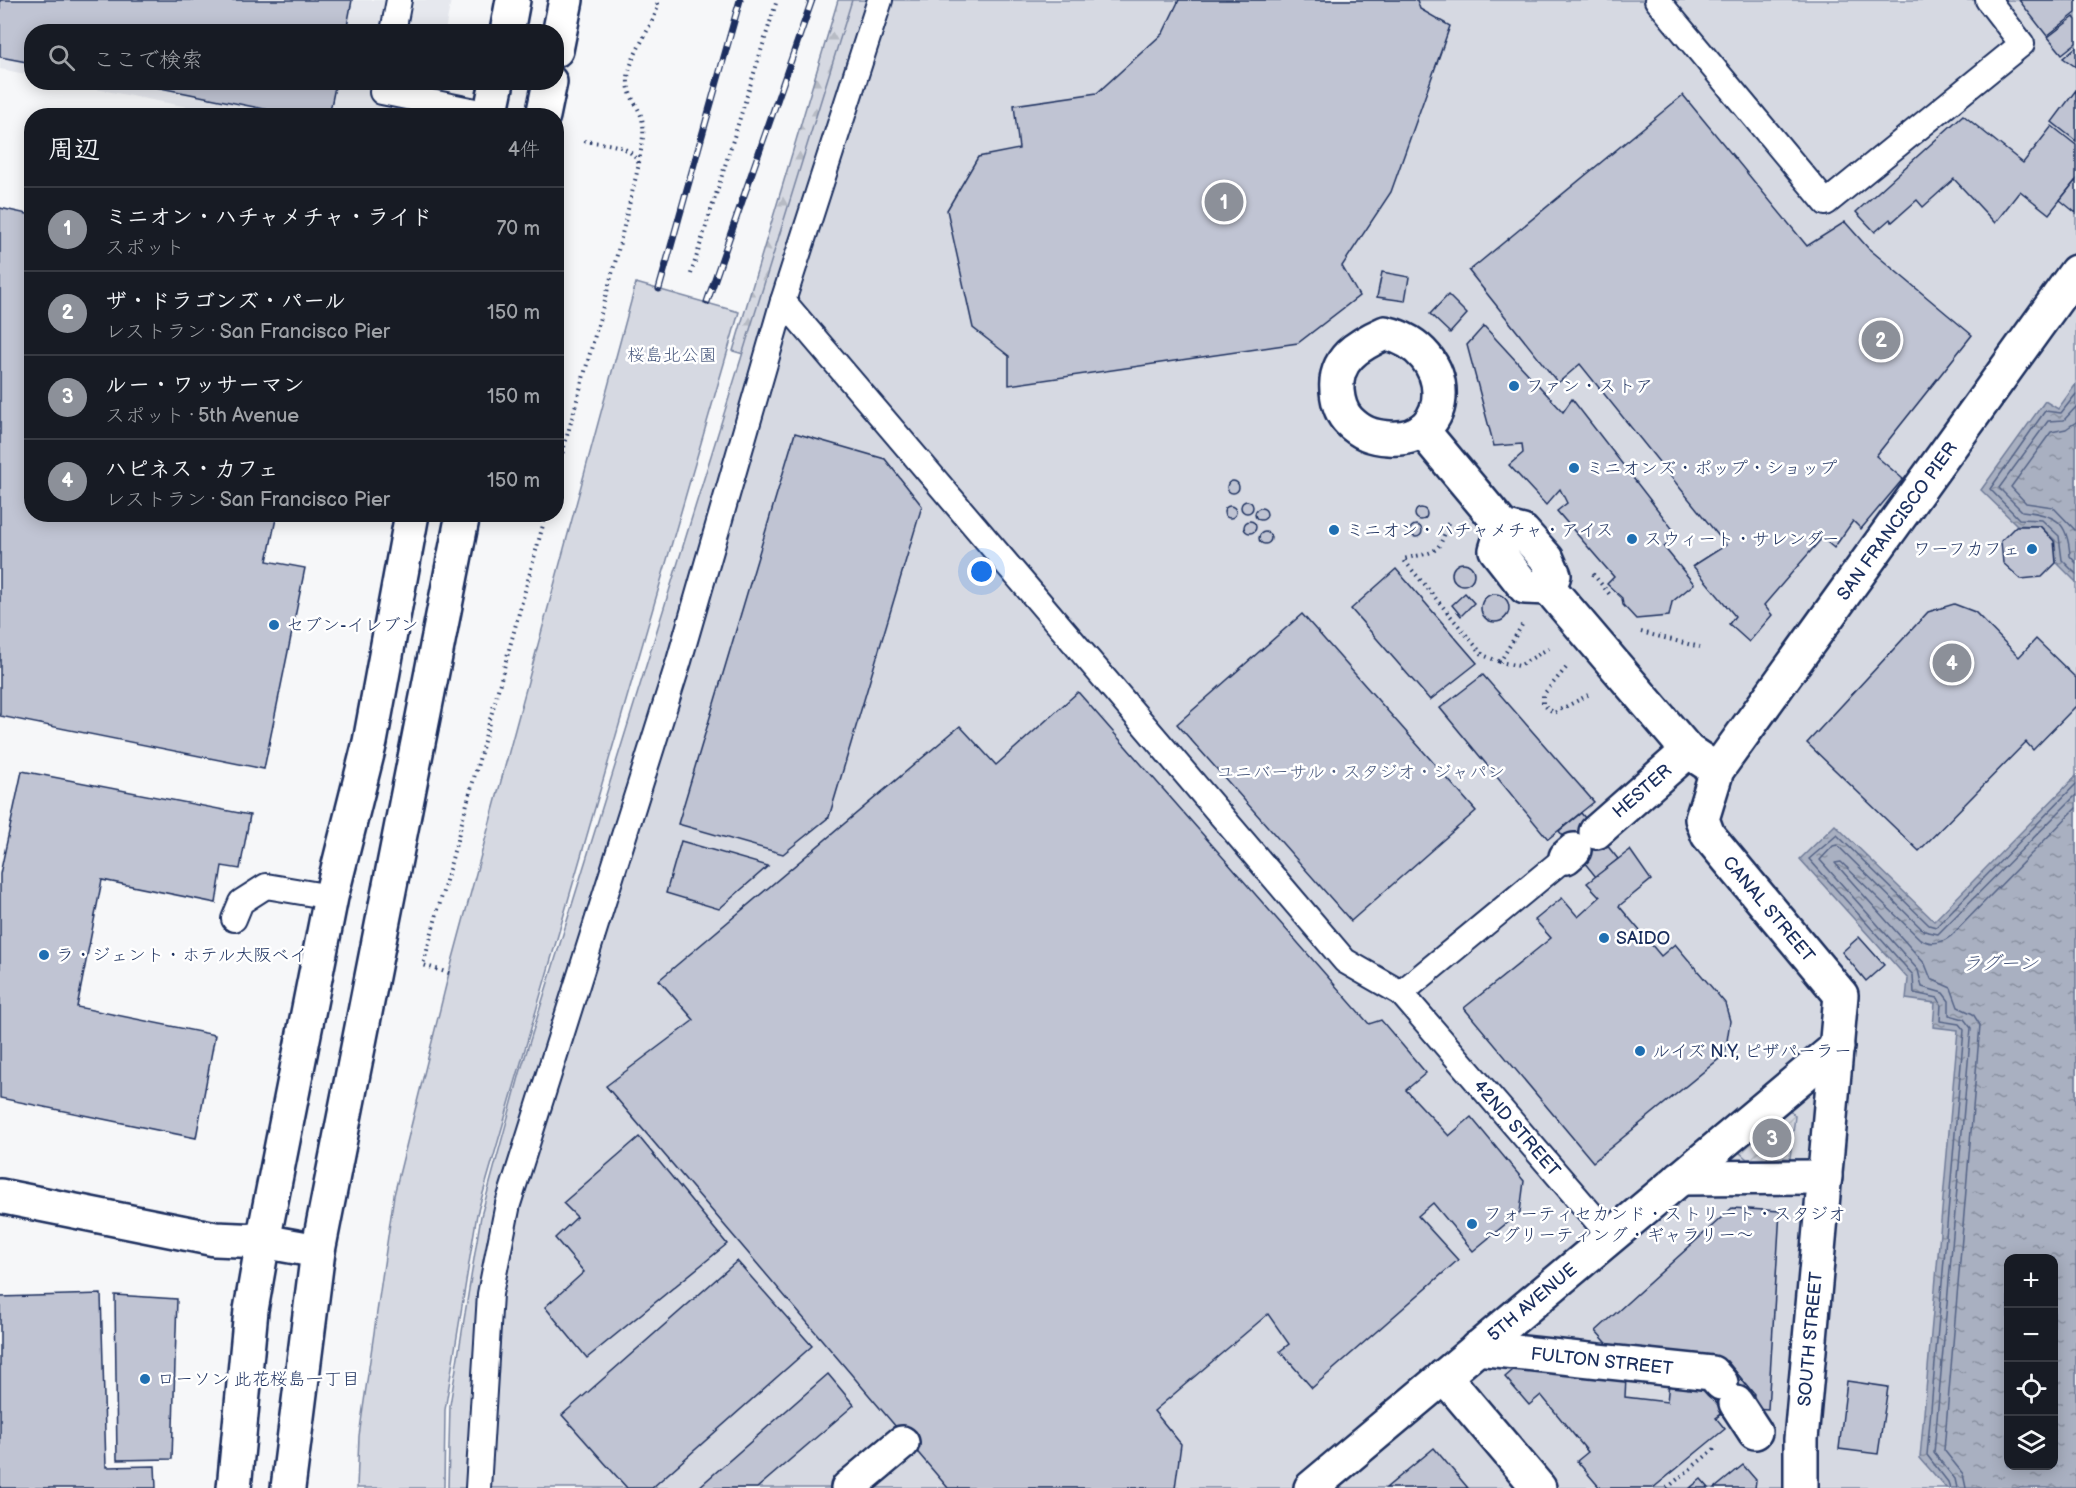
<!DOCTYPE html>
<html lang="ja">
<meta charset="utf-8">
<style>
:root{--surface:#171b24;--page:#20242c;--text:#f1f3f6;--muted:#9ea1a6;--line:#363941;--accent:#8c9099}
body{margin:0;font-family:"Balsamiq Sans","Klee One",sans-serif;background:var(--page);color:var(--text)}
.controls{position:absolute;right:18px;bottom:18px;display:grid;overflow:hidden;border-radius:12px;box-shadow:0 3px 15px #0003}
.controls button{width:54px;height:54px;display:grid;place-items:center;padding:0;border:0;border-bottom:2px solid var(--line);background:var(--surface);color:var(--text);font:30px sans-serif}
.you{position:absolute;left:982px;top:572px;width:21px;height:21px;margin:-15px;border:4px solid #fff;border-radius:50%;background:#1a73e8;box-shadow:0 0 0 9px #1a73e833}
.badge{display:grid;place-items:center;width:39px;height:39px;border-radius:50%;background:var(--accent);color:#fff;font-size:20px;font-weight:700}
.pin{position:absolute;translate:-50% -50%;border:3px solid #fff;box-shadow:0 2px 6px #0006}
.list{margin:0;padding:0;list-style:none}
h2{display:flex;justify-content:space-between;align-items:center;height:78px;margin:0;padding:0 24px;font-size:26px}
h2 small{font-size:20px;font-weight:400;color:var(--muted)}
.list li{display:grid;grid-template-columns:39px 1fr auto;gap:18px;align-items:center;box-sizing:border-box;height:84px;padding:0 24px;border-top:2px solid var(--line)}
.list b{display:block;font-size:22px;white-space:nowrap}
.list p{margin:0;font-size:20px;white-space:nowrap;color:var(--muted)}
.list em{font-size:20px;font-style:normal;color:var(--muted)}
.icon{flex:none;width:33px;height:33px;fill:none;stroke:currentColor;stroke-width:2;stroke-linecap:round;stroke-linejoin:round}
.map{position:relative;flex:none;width:2076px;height:1488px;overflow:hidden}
.search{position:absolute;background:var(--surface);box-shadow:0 3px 15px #0003;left:24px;top:24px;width:540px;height:66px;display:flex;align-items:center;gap:15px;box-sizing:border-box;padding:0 21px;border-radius:24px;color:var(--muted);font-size:22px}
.panel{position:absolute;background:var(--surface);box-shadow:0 3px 15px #0003;left:24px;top:108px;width:540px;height:414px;border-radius:24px}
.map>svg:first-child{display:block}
.built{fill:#e6e8ee}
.forest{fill:url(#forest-firs);stroke:#7884a0;stroke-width:1.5}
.park{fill:#d6d9e2;stroke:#7884a0;stroke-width:1.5;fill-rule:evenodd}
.garden{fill:url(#garden-furrows);stroke:#7884a0;stroke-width:1.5}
.water{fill:url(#water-ripples);stroke:#707c99;stroke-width:1.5;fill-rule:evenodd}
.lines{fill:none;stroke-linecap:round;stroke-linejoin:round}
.shore{stroke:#546386;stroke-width:1.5}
.building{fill:#c0c4d3;stroke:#1b2f5e;stroke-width:1.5}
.service-casing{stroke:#1b2f5e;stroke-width:28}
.pedestrian-casing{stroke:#1b2f5e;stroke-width:38}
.tertiary-casing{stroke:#1b2f5e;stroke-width:38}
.path{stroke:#1b2f5e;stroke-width:4;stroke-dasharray:1.5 4.5;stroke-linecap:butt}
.service{stroke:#fff;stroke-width:24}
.pedestrian{stroke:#fff;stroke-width:33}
.tertiary{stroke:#fff;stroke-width:33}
.rail-casing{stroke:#1b2f5e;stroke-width:7}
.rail{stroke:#fff;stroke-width:4.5;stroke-dasharray:14;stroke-linecap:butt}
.poi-dot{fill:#1f6fb2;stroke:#fff;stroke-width:2}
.labels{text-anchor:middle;stroke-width:5;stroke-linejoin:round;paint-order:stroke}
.park-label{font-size:18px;fill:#4a5a7f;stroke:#fff}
.poi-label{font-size:18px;fill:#1b2f5e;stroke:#fff;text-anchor:start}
.street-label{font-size:18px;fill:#1b2f5e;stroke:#fff}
.water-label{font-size:20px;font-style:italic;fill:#4d5c81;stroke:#fff}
</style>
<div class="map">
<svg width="2076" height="1488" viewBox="0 0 2076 1488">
<defs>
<pattern id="forest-firs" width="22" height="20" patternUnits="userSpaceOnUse" patternTransform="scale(1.5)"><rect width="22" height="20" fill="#d6d9e2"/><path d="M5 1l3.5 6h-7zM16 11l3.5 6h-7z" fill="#b7bbc4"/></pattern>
<pattern id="garden-furrows" width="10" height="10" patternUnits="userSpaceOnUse" patternTransform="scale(1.5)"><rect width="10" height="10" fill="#d6d9e2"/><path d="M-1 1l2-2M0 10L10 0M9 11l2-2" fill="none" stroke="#b7bbc4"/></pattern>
<pattern id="water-ripples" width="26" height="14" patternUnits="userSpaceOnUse" patternTransform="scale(1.5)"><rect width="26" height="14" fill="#a9b0c1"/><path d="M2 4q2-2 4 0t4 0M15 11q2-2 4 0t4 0" fill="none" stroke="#8990a0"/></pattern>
</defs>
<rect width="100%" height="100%" fill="#f6f7f9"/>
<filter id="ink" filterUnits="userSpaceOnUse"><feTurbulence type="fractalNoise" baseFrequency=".0167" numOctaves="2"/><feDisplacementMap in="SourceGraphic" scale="12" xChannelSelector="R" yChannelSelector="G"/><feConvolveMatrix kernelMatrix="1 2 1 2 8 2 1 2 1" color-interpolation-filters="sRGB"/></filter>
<g filter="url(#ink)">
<g class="built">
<polygon points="0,0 451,0 445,31 32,32 31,75 0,69"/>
<polygon points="66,83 434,83 428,116 228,115"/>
</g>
<polygon class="forest" points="838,0 854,0 747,355 733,351"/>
<g class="park">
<path d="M 852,0 L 2076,0 L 2076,1488 L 448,1488 L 450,1405 L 481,1216 L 520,1073 ZM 2008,1258 L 2054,1258 L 2054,1466 L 2008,1466 Z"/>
<polygon points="636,283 739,312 477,1214 445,1410 444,1488 357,1488 359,1436 394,1195 449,973"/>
</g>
<polygon class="garden" points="1784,1108 1790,1110 1795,1116 1790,1158 1747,1159 1740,1153 1740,1149"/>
<g class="water">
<polygon points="2076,384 2076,582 2056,562 2055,540 2040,526 2017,525 1981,490 2045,401 2058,409"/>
<path d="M 2076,776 L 2076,1488 L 1946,1488 L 1920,1458 L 1958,1030 L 1933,1027 L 1935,1003 L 1906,999 L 1908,979 L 1800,859 L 1835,825 L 1934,921 ZM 2008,1258 L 2054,1258 L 2054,1466 L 2008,1466 Z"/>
</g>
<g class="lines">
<g class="shore">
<polyline points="2076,394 2061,413 2045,411 1990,489 2019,519 2042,520 2059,536 2062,560 2076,574"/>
<path d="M 2076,407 L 2064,420 L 2048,421 L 1999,488 L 2022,511 C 2055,515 2068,520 2070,556 L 2076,563"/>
<polyline points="2076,422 2066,429 2051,432 2011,487 2026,503 2053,507 2076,531"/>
<polyline points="1950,1488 1948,1482 1927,1455 1964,1030 1959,1024 1940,1021 1941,1004 1938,998 1914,993 1913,975 1809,859 1837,835 1929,925 1936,927 2076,784"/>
<polyline points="1957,1488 1955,1479 1934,1453 1971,1028 1964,1019 1949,1015 1949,1001 1943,993 1922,987 1918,970 1820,860 1833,846 1837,845 1924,931 1938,934 2076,795"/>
<path d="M 1966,1488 L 1963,1474 L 1944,1450 L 1980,1025 L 1973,1014 L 1958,1007 L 1951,988 L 1931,979 L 1925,964 L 1835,863 L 1841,862 L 1920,939 C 1931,945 1941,944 1951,936 L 2076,808"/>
</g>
</g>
<g class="building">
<polygon points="0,0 352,0 346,32 32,32 32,63 0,57"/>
<polygon points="1179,0 1417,0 1420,9 1450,26 1391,192 1342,266 1359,296 1298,343 1009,385 1009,356 973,328 947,210 978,157 1019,149 1014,105 1097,93 1163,33"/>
<polygon points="2019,0 2076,0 2076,13 2047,36"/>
<polygon points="2074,17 2076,20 2076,43 2062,54 2048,37"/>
<polygon points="2076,47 2076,67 2063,58"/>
<polygon points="131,82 336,82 329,116 299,116"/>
<polygon points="2076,90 2076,141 2052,122"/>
<polygon points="1683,95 1807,246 1845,222 1868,248 1972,335 1876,456 1903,479 1861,529 1853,521 1834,548 1822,538 1764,605 1772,615 1749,642 1729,624 1735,616 1693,566 1726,545 1580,364 1558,383 1469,271"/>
<polygon points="1963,115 2023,163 2052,126 2076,145 2076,180 2049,214 2020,191 1995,223 1954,179 1923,207 1917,200 1892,222 1890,219 1875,232 1856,212"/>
<polygon points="2076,180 2076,213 2060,200"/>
<polygon points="0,208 32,215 32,514 277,514 267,561 305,568 264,769 0,716"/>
<polygon points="1382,272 1409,277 1405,301 1377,297"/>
<polygon points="1448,295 1467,314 1450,333 1430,314"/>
<polygon points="1484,326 1563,412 1572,399 1678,536 1664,547 1694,584 1672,602 1669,616 1636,619 1623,605 1622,598 1607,584 1614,577 1557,511 1567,503 1560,489 1546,505 1509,465 1523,453 1522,444 1494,446 1467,345"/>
<polygon points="795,433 885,459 922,506 829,817 783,854 678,824"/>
<circle cx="1233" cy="487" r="6"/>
<circle cx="1247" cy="507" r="6"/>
<circle cx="1230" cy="512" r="6"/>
<circle cx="1261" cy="514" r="6"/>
<circle cx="1421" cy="514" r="6"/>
<circle cx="1250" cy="527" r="6"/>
<circle cx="1416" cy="531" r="6"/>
<polygon points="2016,526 2040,526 2054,541 2056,563 2042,577 2021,579 2003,563 2001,541"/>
<circle cx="1265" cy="538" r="6"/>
<circle cx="1463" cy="574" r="11"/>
<polygon points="1396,569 1477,663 1430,700 1351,609"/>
<polygon points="1465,593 1474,603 1461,616 1452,605"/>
<circle cx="1495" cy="608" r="14"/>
<polygon points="1954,604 1975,612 2019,657 2036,639 2076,678 2076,706 2033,750 2026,742 1919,851 1807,743 1928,612"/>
<polygon points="1302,614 1476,811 1351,921 1177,724"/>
<polygon points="1483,675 1594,802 1548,839 1440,708"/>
<polygon points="1078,692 1369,1024 1381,1020 1426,1073 1406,1090 1449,1136 1471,1117 1524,1181 1520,1212 1473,1251 1433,1203 1418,1216 1458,1260 1312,1388 1280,1351 1289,1344 1268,1314 1154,1411 1181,1444 1175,1488 948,1488 606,1086 694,1020 659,980 960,726 996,765"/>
<polygon points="22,771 250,815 240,869 222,866 216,903 102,880 77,1007 215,1035 196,1138 0,1098 0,874"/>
<polygon points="1581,813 1618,859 1596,877 1559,831"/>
<polygon points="681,841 768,866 719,909 666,893"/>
<polygon points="1630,850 1651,880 1619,906 1661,956 1675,944 1725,1003 1730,1021 1725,1054 1593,1162 1464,1008 1551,938 1535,920 1562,898 1578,917 1600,897 1587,883"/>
<polygon points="1859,937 1884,965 1866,981 1842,952"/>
<polygon points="639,1137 727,1244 587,1358 545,1307 584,1272 555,1238 577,1217 563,1203"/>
<polygon points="1732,1208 1780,1211 1768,1409 1753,1408 1754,1394 1727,1361 1613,1350 1596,1331"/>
<polygon points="737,1261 812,1346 652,1488 627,1488 562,1415"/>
<polygon points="101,1294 106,1467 155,1466 156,1488 0,1488 0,1297"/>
<polygon points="115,1295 177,1299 172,1459 117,1460"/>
<polygon points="1519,1365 1626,1377 1625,1397 1667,1402 1669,1382 1702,1386 1724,1412 1716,1418 1725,1429 1653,1488 1600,1488 1577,1461 1588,1452 1541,1395 1529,1405 1505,1377"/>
<polygon points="1735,1371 1750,1390 1724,1412 1709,1394"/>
<polygon points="828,1374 854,1405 757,1488 698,1488"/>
<polygon points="1847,1381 1888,1387 1878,1454 1839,1449"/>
<polygon points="1434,1448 1468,1488 1386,1488"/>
<polygon points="1743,1465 1756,1480 1755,1488 1715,1488"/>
<polygon points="1701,1479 1709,1488 1690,1488"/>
</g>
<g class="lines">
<g class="service-casing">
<g id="service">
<polyline points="1657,0 1826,203 2022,44 1988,0"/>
<polyline points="393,32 399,0"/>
<polyline points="384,82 382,92 490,114"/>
<polyline points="783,301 1345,961 1401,993 1610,1236"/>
<polyline points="234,919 241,902 266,886 331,897"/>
<polyline points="1401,993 1566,857"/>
<polyline points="478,1488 490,1294 508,1204 679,661 783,301 880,0"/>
</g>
</g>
<g class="pedestrian-casing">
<g id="pedestrian">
<path d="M 1385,333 C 1458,349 1455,443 1389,438 C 1372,437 1361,433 1349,421 C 1341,413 1338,402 1337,391 C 1334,359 1358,345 1385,333 Z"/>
<polyline points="1422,430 1503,527 1523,532 1547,559 1554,575 1549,588 1525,587 1496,550 1503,527"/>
<polyline points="1549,588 1688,751 1717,770"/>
<polyline points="1596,832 1688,751"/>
<polyline points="1566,857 1574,850"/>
<polyline points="1680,1178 1825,1177"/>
<polyline points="1477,1348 1712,1373 1721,1383"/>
<polyline points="1444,1376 1539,1488"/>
<polyline points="1736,1403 1755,1432"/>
<polyline points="848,1488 902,1443"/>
<polyline points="1311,1488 1837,1047"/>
<polyline points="1801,1488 1801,1439 1841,995 1708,835 1702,819 1717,770 2076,272"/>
</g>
</g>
<g class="tertiary-casing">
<g id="tertiary">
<polyline points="507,32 513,0"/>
<polyline points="556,50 566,0"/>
<polyline points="490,116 497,82"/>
<polyline points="543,116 550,82"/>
<polyline points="0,1196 215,1239 263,1241 318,1251"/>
<polyline points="234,1488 251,1310 263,1241 331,897 370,742 412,514"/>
<polyline points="288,1488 318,1251 463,514"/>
</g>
</g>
<g class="path">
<path d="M 639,163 C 641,146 647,129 640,113 C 635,102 629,95 628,83 C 626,61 651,30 658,6 L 656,0"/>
<polyline points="691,274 777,0"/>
<path d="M 556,476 L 615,263 L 639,164 C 630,143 604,144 584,141"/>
<path d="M 1448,523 C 1438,556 1436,551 1403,559 L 1483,655 L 1500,662"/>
<polyline points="1593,574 1611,596"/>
<polyline points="1522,625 1500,662 1519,666 1549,648"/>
<polyline points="1641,632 1700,647"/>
<polyline points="1566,668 1543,695 1543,704 1554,713 1588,695"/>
<polyline points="449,973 423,965 546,514"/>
<polyline points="1667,1488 1718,1446"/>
</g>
<use href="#service" class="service"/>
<use href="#pedestrian" class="pedestrian"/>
<use href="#tertiary" class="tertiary"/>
<g class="rail-casing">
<g id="rail">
<polyline points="659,289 740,0"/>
<polyline points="707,302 812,0"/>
</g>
</g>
<use href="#rail" class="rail"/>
</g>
</g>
<g class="poi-dot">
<circle cx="1514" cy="386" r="6"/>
<circle cx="1574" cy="468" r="6"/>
<circle cx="1334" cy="530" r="6"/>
<circle cx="1632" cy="539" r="6"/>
<circle cx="2032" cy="549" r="6"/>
<circle cx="274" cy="625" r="6"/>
<circle cx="1604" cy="938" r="6"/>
<circle cx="44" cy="955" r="6"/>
<circle cx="1640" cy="1051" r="6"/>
<circle cx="1472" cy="1224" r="6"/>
<circle cx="145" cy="1379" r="6"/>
</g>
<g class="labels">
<g class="park-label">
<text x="672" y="361">桜島北公園</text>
<text x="1361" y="778">ユニバーサル・スタジオ・ジャパン</text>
</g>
<g class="poi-label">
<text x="1526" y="392">ファン・ストア</text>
<text x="1586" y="474">ミニオンズ・ポップ・ショップ</text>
<text x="1346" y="536">ミニオン・ハチャメチャ・アイス</text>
<text x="1644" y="545">スウィート・サレンダー</text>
<text x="2020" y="555" text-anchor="end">ワーフカフェ</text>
<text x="286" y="631">セブン-イレブン</text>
<text x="1616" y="944">SAIDO</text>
<text x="56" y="961">ラ・ジェント・ホテル大阪ベイ</text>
<text x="1652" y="1057">ルイズ N.Y, ピザパーラー</text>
<text x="1484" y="1220">フォーティセカンド・ストリート・スタジオ<tspan x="1484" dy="21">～グリーティング・ギャラリー～</tspan></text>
<text x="157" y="1385">ローソン 此花桜島一丁目</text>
</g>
<g class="street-label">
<text transform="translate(1897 521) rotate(-54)" y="6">SAN FRANCISCO PIER</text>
<text transform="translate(1642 791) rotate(-41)" y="6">HESTER</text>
<text transform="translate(1769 909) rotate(50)" y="6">CANAL STREET</text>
<text transform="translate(1517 1128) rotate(49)" y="6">42ND STREET</text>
<text transform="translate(1532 1302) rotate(-40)" y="6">5TH AVENUE</text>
<text transform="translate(1810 1339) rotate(-85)" y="6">SOUTH STREET</text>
<text transform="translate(1602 1361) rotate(6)" y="6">FULTON STREET</text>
</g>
<g class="water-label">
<text x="2000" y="970">ラグーン</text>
</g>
</g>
</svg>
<div class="controls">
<button>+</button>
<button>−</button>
<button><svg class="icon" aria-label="locate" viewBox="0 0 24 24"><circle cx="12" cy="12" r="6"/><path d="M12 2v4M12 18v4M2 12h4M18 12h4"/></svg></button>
<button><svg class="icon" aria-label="layers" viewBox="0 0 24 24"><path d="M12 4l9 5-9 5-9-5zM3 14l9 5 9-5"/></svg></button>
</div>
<div class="you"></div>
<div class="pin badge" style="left:1224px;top:202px">1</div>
<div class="pin badge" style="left:1881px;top:340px">2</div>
<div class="pin badge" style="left:1772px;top:1138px">3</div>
<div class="pin badge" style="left:1952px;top:663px">4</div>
<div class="search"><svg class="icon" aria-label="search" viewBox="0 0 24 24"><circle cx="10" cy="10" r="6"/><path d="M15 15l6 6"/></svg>ここで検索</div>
<section class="panel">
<h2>周辺<small>4件</small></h2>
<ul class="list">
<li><span class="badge">1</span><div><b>ミニオン・ハチャメチャ・ライド</b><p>スポット</p></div><em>70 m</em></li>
<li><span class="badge">2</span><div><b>ザ・ドラゴンズ・パール</b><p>レストラン · San Francisco Pier</p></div><em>150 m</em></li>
<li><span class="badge">3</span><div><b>ルー・ワッサーマン</b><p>スポット · 5th Avenue</p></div><em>150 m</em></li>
<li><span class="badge">4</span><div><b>ハピネス・カフェ</b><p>レストラン · San Francisco Pier</p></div><em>150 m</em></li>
</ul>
</section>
</div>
